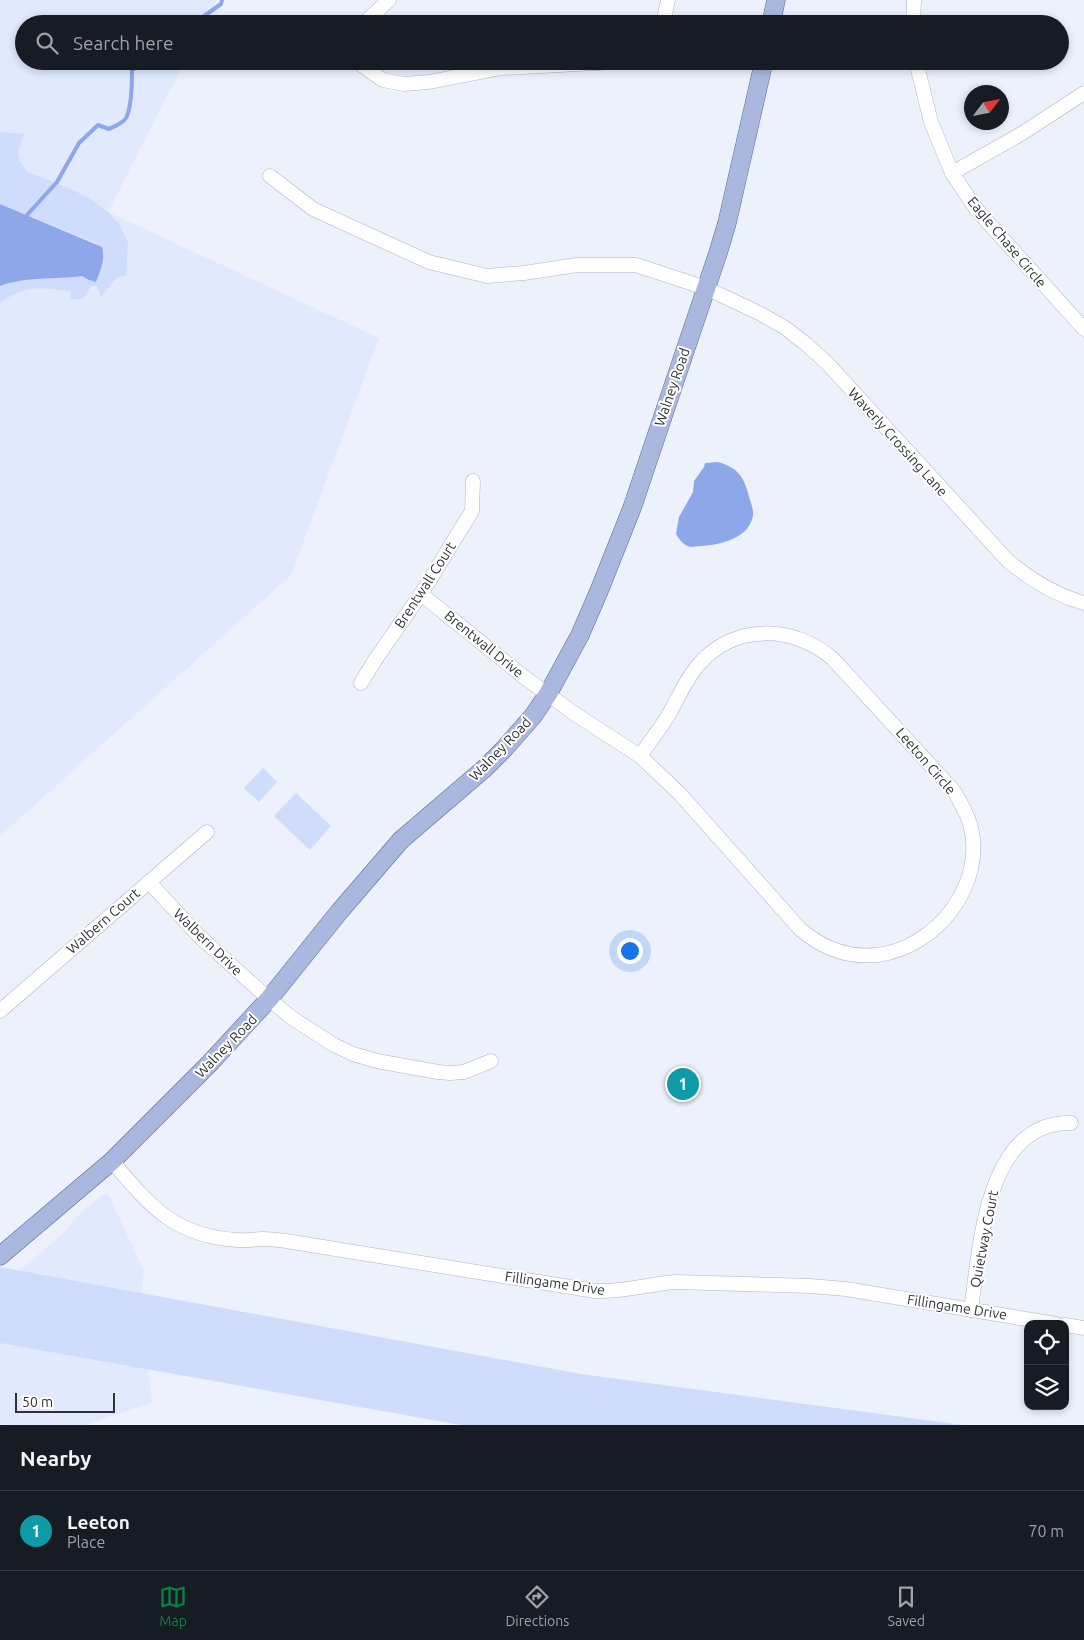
<!DOCTYPE html>
<style>
:root{--surface:#171b24;--page:#242831;--text:#f1f3f6;--muted:#9ea1a6;--line:#363941;--accent:#0b8043}
body{margin:0;font-family:Ubuntu,sans-serif;background:var(--page);color:var(--text)}
.controls{position:absolute;right:15px;bottom:15px;display:grid;overflow:hidden;border-radius:10px;box-shadow:0 2px 8px #0003}
.controls button{width:45px;height:45px;display:grid;place-items:center;padding:0;border:0;border-bottom:1px solid var(--line);background:var(--surface);color:var(--text);font:25px sans-serif}
.compass{position:absolute;left:964px;top:85px;width:45px;height:45px;border-radius:50%;background:var(--surface);box-shadow:0 2px 8px #0003;rotate:58deg}
.scale{position:absolute;left:15px;bottom:12px;width:100px;box-sizing:border-box;padding-left:5px;border:2px solid #2f3136;border-top:0;font-size:14px;line-height:18px;white-space:nowrap;color:#2f3136;-webkit-text-stroke:4px #fff;paint-order:stroke}
.you{position:absolute;left:629px;top:950px;width:18px;height:18px;margin:-12px;border:4px solid #fff;border-radius:50%;background:#1a73e8;box-shadow:0 0 0 8px #1a73e833}
.badge{display:grid;place-items:center;width:32px;height:32px;border-radius:50%;background:var(--accent);color:#fff;font-size:16px;font-weight:700}
.pin{position:absolute;translate:-50% -50%;border:2px solid #fff;box-shadow:0 1px 5px #0006}
.list{margin:0;padding:0;list-style:none}
h2{display:flex;justify-content:space-between;align-items:center;height:65px;margin:0;padding:0 20px;font-size:21px}
h2 small{font-size:16px;font-weight:400;color:var(--muted)}
.list li{display:grid;grid-template-columns:32px 1fr auto;gap:15px;align-items:center;box-sizing:border-box;height:80px;padding:0 20px;border-top:1px solid var(--line)}
.list b{display:block;font-size:19px;white-space:nowrap}
.list p{margin:0;font-size:16px;white-space:nowrap;color:var(--muted)}
.list em{font-size:16px;font-style:normal;color:var(--muted)}
.icon{flex:none;width:28px;height:28px;fill:none;stroke:currentColor;stroke-width:2;stroke-linecap:round;stroke-linejoin:round}
.map{position:relative;flex:none;width:1084px;height:1425px;overflow:hidden}
.search{position:absolute;background:var(--surface);box-shadow:0 2px 8px #0003;left:15px;right:15px;top:15px;height:55px;display:flex;align-items:center;gap:12px;box-sizing:border-box;padding:0 18px;border-radius:28px;color:var(--muted);font-size:19px}
.sheet{height:145px;background:var(--surface)}
nav{display:flex;justify-content:space-around;align-items:center;box-sizing:border-box;height:70px;border-top:1px solid var(--line);background:var(--surface);font-size:14px;color:var(--muted)}
nav a{display:grid;justify-items:center;gap:2px}
nav .on{color:var(--accent)}
.map>svg:first-child{display:block}
.built{fill:#e1e9fe}
.green{fill:#d0dcfc}
.water{fill:#8ea7eb}
.lines{fill:none;stroke-linecap:round;stroke-linejoin:round}
.stream{stroke:#8ea7eb;stroke-width:4}
.minor-casing{stroke:#aeb3c1;stroke-width:15}
.major-casing{stroke:#5a6a97;stroke-width:19}
.minor{stroke:#fff;stroke-width:14}
.major{stroke:#aab8e0;stroke-width:18}
.labels{text-anchor:middle;stroke-width:4;stroke-linejoin:round;paint-order:stroke}
.street-label{font-size:14px;fill:#2f3136;stroke:#fff}
</style>
<div class="map">
<svg width="1084" height="1425" viewBox="0 0 1084 1425">
<rect width="100%" height="100%" fill="#ecf1fc"/>
<g class="built">
<polygon points="0,0 217,0 205,24 24,24 24,61 185,61 108,212 379,338 291,575 0,836"/>
<polygon points="108,1194 144,1271 140,1304 152,1402 86,1425 5,1425 0,1423 0,1287 63,1234 78,1216 102,1195"/>
</g>
<g class="green">
<path d="M 0,132 L 24,134 L 18,152 L 20,161 L 28,172 L 69,188 L 89,198 L 108,212 L 120,225 L 128,243 L 126,276 L 117,277 L 101,297 L 97,286 L 91,286 L 83,299 L 70,299 L 71,291 C 39,288 28,283 0,303 L 0,286 C 27,276 55,280 82,276 L 89,280 L 96,282 L 104,253 L 96,243 L 0,204 Z"/>
<polygon points="263,768 277,782 259,802 244,788"/>
<polygon points="296,793 331,826 310,850 274,816"/>
<polygon points="0,1267 581,1374 963,1425 461,1425 0,1343"/>
</g>
<g class="water">
<path d="M 0,204 L 102,247 C 106,259 100,271 96,282 L 89,280 L 82,276 C 55,280 27,276 0,286 Z"/>
<path d="M 718,462 C 736,467 743,475 748,493 C 749,499 754,509 753,515 C 750,538 720,545 701,546 C 698,546 693,547 690,547 C 683,545 679,539 676,534 L 679,517 L 693,492 L 694,481 L 704,467 L 705,463 Z"/>
</g>
<g class="lines">
<g class="stream">
<polyline points="193,24 221,4 222,0"/>
<path d="M 27,215 L 57,182 L 79,143 L 98,125 L 109,129 C 115,126 122,124 126,118 C 132,107 132,82 132,70 C 143,64 152,63 164,67 L 169,61"/>
</g>
<g class="minor-casing">
<g id="minor">
<polyline points="363,24 389,0"/>
<polyline points="663,24 668,0"/>
<polyline points="913,24 914,0"/>
<polyline points="356,61 383,80 404,84 429,82 501,68 634,61"/>
<polyline points="916,61 931,122 952,173 976,209 1084,329"/>
<polyline points="952,173 1021,134 1084,93"/>
<path d="M 270,176 L 313,209 L 429,262 L 487,276 L 524,273 L 577,265 L 636,265 L 706,288 L 759,313 L 784,327 L 806,344 L 827,363 L 1008,561 C 1031,580 1055,595 1084,603"/>
<path d="M 421,594 L 524,677 L 575,714 L 640,756 L 680,794 L 800,929 C 822,948 848,958 877,955 C 937,948 987,883 970,824 C 966,811 960,801 953,790 L 833,659 C 794,625 735,623 699,664 C 686,679 678,698 668,716 C 659,730 649,743 640,756"/>
<polyline points="361,683 375,660 421,594 472,511 473,481"/>
<polyline points="149,882 199,936 269,999 292,1018 334,1045 353,1054 377,1061 438,1072 450,1073 464,1072 491,1061"/>
<polyline points="0,1011 207,832"/>
<path d="M 112,1161 C 150,1206 174,1236 237,1240 C 245,1241 254,1239 263,1239 C 271,1239 279,1240 286,1241 L 595,1291 C 623,1292 649,1284 676,1282 L 810,1286 L 846,1289 L 1056,1324"/>
<path d="M 971,1310 C 980,1248 985,1121 1071,1123"/>
<polyline points="1065,1325 1084,1328"/>
</g>
</g>
<g class="major-casing">
<g id="major">
<polyline points="771,24 776,0"/>
<polyline points="0,1256 112,1161 210,1063 269,999 339,912 401,840 485,768 504,749 533,716 548,694 580,635 599,591 632,508 718,253 727,223 764,61"/>
</g>
</g>
<use href="#minor" class="minor"/>
<use href="#major" class="major"/>
</g>
<g class="labels">
<g class="street-label">
<text transform="translate(1007 242) rotate(50)" y="5">Eagle Chase Circle</text>
<text transform="translate(672 387) rotate(-71)" y="5">Walney Road</text>
<text transform="translate(898 442) rotate(48)" y="5">Waverly Crossing Lane</text>
<text transform="translate(425 585) rotate(-57)" y="5">Brentwall Court</text>
<text transform="translate(484 644) rotate(39)" y="5">Brentwall Drive</text>
<text transform="translate(500 749) rotate(-46)" y="5">Walney Road</text>
<text transform="translate(926 761) rotate(49)" y="5">Leeton Circle</text>
<text transform="translate(103 921) rotate(-41)" y="5">Walbern Court</text>
<text transform="translate(208 942) rotate(44)" y="5">Walbern Drive</text>
<text transform="translate(226 1046) rotate(-46)" y="5">Walney Road</text>
<text transform="translate(984 1239) rotate(-79)" y="5">Quietway Court</text>
<text transform="translate(555 1283) rotate(8)" y="5">Fillingame Drive</text>
<text transform="translate(957 1307) rotate(9)" y="5">Fillingame Drive</text>
</g>
</g>
</svg>
<div class="controls">
<button><svg class="icon" aria-label="locate" viewBox="0 0 24 24"><circle cx="12" cy="12" r="6"/><path d="M12 2v4M12 18v4M2 12h4M18 12h4"/></svg></button>
<button><svg class="icon" aria-label="layers" viewBox="0 0 24 24"><path d="M12 4l9 5-9 5-9-5zM3 14l9 5 9-5"/></svg></button>
</div>
<svg class="compass" viewBox="-18 -18 36 36"><path d="M0-13l5 13h-10z" fill="#e53935"/><path d="M0 13l5-13h-10z" fill="#9ea1a6"/></svg>
<div class="scale">50 m</div>
<div class="you"></div>
<div class="pin badge" style="left:683px;top:1084px;background:#0f9aa8">1</div>
<div class="search"><svg class="icon" aria-label="search" viewBox="0 0 24 24"><circle cx="10" cy="10" r="6"/><path d="M15 15l6 6"/></svg>Search here</div>
</div>
<section class="sheet">
<h2>Nearby<small></small></h2>
<ul class="list">
<li><span class="badge" style="background:#0f9aa8">1</span><div><b>Leeton</b><p>Place</p></div><em>70 m</em></li>
</ul>
</section>
<nav>
<a class="on"><svg class="icon" aria-label="map" viewBox="0 0 24 24"><path d="M3 6l6-2 6 2 6-2v14l-6 2-6-2-6 2zM9 4v14M15 6v14"/></svg>Map</a>
<a><svg class="icon" aria-label="directions" viewBox="0 0 24 24"><path d="M12 3l9 9-9 9-9-9zM9 14v-3h6M13 9l2 2-2 2"/></svg>Directions</a>
<a><svg class="icon" aria-label="saved" viewBox="0 0 24 24"><path d="M7 4h10v16l-5-4-5 4z"/></svg>Saved</a>
</nav>
